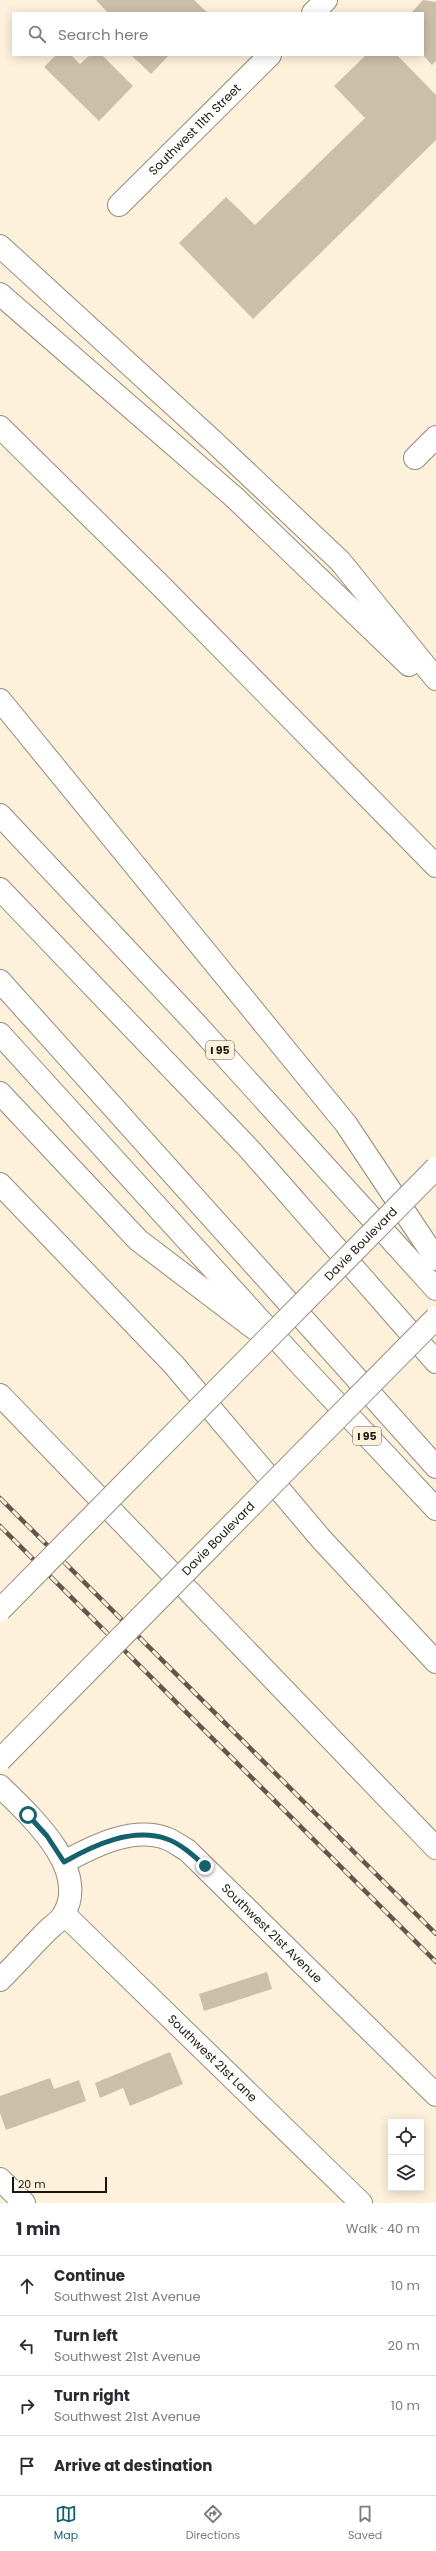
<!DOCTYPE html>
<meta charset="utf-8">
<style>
:root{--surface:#fff;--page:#f2f2f3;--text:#2b2b33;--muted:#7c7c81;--line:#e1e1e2;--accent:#16616e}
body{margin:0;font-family:Poppins,sans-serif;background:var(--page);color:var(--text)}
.controls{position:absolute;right:12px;bottom:12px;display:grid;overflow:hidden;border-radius:0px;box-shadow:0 2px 10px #0003}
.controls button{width:36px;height:36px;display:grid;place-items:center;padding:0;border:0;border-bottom:1px solid var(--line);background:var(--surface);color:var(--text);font:20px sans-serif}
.scale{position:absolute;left:12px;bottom:10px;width:95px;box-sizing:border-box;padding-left:4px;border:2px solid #1a160e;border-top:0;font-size:11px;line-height:14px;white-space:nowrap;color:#1a160e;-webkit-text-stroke:3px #fef1dc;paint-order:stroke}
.stop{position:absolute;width:12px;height:12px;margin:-9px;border:3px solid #16616e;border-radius:50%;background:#fff}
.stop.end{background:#16616e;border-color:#fff;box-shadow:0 1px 4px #0008}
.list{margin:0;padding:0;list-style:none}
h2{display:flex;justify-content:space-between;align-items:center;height:52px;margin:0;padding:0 16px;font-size:17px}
h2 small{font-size:13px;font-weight:400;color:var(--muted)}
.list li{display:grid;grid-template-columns:26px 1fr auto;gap:12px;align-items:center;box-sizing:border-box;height:60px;padding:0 16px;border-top:1px solid var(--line)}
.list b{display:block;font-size:15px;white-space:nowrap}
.list p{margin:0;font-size:13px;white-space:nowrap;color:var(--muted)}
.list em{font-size:13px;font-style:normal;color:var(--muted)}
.icon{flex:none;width:22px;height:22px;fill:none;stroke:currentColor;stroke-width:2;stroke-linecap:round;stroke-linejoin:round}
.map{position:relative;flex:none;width:436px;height:2203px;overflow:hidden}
.search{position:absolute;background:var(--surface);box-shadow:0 2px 10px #0003;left:12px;right:12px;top:12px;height:44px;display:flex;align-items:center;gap:10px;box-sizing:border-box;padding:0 14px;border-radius:0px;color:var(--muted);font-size:15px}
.sheet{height:292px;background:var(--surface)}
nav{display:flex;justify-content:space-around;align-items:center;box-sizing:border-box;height:56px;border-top:1px solid var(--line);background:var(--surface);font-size:11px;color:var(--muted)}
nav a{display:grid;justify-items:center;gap:2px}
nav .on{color:var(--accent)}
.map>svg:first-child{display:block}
.building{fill:#cbbfaa}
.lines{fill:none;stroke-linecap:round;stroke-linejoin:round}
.street-casing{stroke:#968a77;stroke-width:24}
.highway-casing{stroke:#968a77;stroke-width:24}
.street{stroke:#fff;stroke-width:22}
.highway{stroke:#fff;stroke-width:22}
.rail-casing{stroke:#5e574b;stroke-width:4.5}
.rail{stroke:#fef1dc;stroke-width:3;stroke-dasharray:9;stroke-linecap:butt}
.secondary-bridge-casing{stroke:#968a77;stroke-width:24;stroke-linecap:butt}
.secondary-bridge{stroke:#fff;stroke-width:22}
.route{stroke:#16616e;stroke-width:5}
.labels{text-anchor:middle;stroke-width:3.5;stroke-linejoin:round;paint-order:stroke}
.shield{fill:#fef1dc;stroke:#5e584c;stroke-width:1}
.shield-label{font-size:11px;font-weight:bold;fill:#1a160e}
.street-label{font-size:12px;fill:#1a160e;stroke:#fef1dc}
</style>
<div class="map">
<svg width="436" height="2203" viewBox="0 0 436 2203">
<rect width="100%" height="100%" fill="#fef1dc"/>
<g class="building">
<polygon points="96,0 194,0 208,13 108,13"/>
<polygon points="423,0 436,2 436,61 432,65 423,55 423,13 411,13"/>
<polygon points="56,55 71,55 80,64 90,55 102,55 133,86 99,121 44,67"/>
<polygon points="131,55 169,55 151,74"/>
<polygon points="366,55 397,55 436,95 436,140 253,319 179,243 226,197 255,225 365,118 334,86"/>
<polygon points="267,1972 272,1989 204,2011 199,1994"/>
<polygon points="170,2052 183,2084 130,2106 123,2088 100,2098 95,2083"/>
<polygon points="50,2078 54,2089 79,2080 86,2101 6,2130 0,2113 0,2096"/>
</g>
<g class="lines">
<g class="street-casing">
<g id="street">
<polyline points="313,13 326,0"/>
<path id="s1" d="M 119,205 L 270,55"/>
<polyline points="415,458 436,437"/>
<path d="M 0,1786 C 29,1815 90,1868 64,1914 C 61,1920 52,1926 47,1931 C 31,1947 16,1964 0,1980"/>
<path id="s2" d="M 64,1862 C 94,1846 134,1825 168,1839 C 175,1842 181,1847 187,1850 L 436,2095"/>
<path id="s3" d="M 64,1914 L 361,2203"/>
<polyline points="0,2179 24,2203"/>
</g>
</g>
<g class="highway-casing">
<g id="highway">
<polyline points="0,246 213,441 340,561 436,679"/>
<polyline points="0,294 234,497 409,665"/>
<polyline points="0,427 160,585 436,866"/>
<polyline points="0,700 346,1124 436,1259"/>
<polyline points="0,815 196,1024 436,1289"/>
<polyline points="0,889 251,1151 436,1362"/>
<polyline points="0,981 436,1467"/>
<polyline points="0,1034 299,1363 436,1509"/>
<polyline points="0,1093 138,1240 255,1329"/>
<polyline points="0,1184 174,1365 322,1540 436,1662"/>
<polyline points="0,1395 436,1848"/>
</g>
</g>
<use href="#street" class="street"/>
<use href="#highway" class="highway"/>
<g class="rail-casing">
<g id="rail">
<polyline points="0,1498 436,1934"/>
<polyline points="0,1526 436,1962"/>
</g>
</g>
<use href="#rail" class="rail"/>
<g class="secondary-bridge-casing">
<g id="secondary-bridge">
<path id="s4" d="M 0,1610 L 436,1168"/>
<path id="s5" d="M 0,1760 L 436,1318"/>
</g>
</g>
<use href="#secondary-bridge" class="secondary-bridge"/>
</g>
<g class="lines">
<path class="route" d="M 28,1815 L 47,1836 L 64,1862 C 94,1845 132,1827 167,1839 C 181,1844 194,1856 205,1866"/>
</g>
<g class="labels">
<g class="shield">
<rect x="206" y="1041" width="28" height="18" rx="3"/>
<rect x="353" y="1427" width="28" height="18" rx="3"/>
</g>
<g class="shield-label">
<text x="220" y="1054">I 95</text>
<text x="367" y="1440">I 95</text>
</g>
<g class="street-label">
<text dy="4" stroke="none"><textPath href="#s1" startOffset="107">Southwest 11th Street</textPath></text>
<text dy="4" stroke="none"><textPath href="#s4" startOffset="514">Davie Boulevard</textPath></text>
<text dy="4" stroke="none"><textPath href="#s5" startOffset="311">Davie Boulevard</textPath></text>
<text dy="4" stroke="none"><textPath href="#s2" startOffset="251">Southwest 21st Avenue</textPath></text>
<text dy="4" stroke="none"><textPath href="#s3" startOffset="207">Southwest 21st Lane</textPath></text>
</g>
</g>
</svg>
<div class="controls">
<button><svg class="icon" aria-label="locate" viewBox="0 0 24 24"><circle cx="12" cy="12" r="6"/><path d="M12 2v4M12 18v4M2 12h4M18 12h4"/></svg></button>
<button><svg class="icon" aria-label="layers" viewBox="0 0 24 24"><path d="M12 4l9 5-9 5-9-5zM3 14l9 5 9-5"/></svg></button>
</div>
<div class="scale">20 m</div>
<div class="stop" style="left:28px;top:1815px"></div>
<div class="stop end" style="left:205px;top:1866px"></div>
<div class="search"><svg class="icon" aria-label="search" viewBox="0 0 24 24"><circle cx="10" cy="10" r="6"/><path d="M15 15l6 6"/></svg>Search here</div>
</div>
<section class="sheet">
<h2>1 min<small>Walk · 40 m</small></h2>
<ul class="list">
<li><svg class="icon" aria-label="ahead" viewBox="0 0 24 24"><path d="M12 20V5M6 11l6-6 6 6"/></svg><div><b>Continue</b><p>Southwest 21st Avenue</p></div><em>10 m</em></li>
<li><svg class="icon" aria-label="left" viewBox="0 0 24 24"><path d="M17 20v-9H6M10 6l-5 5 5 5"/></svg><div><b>Turn left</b><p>Southwest 21st Avenue</p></div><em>20 m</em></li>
<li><svg class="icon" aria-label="right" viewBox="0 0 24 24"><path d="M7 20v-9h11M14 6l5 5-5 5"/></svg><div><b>Turn right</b><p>Southwest 21st Avenue</p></div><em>10 m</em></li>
<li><svg class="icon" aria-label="arrive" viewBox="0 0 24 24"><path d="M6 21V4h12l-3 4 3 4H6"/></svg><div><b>Arrive at destination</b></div></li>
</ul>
</section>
<nav>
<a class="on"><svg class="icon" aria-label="map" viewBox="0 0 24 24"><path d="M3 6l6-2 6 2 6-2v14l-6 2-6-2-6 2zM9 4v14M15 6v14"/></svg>Map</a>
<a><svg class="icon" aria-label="directions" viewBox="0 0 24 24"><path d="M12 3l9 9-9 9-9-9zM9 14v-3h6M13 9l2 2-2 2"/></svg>Directions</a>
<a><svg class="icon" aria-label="saved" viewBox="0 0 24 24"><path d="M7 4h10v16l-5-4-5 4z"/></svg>Saved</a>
</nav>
